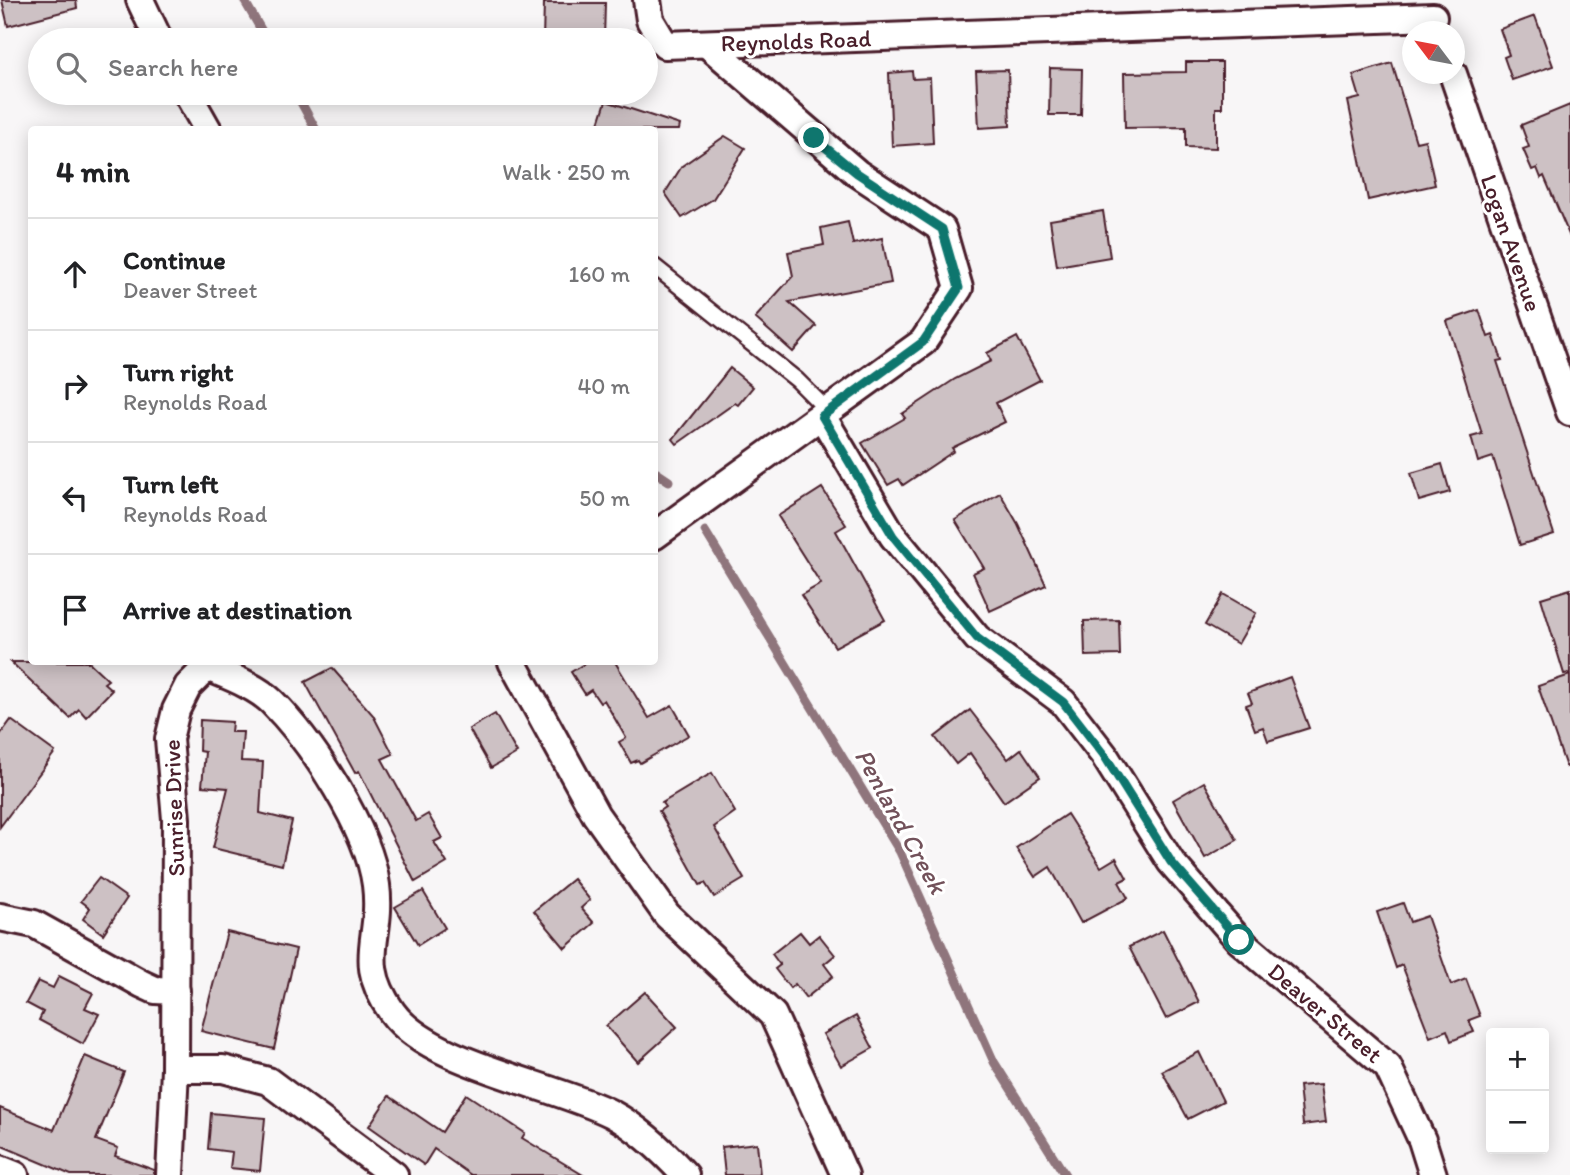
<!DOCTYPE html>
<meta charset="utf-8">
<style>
:root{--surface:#fff;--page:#f2f2f2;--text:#202124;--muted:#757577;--line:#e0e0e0}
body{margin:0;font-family:Itim,sans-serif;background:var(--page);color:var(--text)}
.controls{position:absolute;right:21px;bottom:21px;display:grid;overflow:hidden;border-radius:7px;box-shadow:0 4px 18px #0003}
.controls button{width:63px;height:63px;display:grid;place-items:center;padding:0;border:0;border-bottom:2px solid var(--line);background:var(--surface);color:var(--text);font:35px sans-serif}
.compass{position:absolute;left:1402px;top:21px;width:63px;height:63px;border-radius:50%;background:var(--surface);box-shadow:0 4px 18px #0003;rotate:302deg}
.stop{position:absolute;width:21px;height:21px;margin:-16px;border:5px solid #0f766e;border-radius:50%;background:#fff}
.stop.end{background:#0f766e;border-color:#fff;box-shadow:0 2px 7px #0008}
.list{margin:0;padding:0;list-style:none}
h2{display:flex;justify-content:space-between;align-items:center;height:91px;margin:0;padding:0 28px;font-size:30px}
h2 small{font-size:23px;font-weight:400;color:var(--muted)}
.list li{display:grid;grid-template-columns:46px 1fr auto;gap:21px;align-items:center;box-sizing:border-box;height:112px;padding:0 28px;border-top:2px solid var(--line)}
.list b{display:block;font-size:26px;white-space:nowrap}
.list p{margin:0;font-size:23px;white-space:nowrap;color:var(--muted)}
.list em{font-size:23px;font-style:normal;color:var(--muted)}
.icon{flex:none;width:38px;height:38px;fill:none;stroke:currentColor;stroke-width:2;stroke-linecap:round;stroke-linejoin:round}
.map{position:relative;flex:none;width:1570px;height:1175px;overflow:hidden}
.search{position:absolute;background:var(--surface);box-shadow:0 4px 18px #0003;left:28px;top:28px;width:630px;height:77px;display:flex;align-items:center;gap:18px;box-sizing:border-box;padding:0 24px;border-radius:38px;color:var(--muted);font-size:26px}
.panel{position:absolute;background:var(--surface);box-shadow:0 4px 18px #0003;left:28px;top:126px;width:630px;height:539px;border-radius:7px}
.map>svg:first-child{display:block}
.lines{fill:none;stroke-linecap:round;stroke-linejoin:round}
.stream{stroke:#8f747b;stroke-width:9}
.building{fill:#cdc1c4;stroke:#4a1f2b;stroke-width:2}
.lane-casing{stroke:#4a1f2b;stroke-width:19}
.street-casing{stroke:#4a1f2b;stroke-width:32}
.lane{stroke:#fff;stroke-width:14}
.street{stroke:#fff;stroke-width:26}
.route{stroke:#0f766e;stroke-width:9}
.labels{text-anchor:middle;stroke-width:6;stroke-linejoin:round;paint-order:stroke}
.street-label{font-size:24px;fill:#4a1f2b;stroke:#fff}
.water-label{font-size:26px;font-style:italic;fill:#72515a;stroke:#fff}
</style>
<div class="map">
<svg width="1570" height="1175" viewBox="0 0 1570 1175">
<rect width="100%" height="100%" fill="#f8f6f7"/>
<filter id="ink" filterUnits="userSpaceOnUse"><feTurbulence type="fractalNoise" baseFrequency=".0143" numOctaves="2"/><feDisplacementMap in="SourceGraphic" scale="14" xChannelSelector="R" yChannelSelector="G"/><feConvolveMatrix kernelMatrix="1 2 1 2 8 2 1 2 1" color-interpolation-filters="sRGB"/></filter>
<g filter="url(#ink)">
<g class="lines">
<g class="stream">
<polyline points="244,0 267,40"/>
<polyline points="296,93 316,130"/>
<polyline points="654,471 669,481"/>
<polyline points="705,531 900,852 994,1062 1065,1175"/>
</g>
</g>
<g class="building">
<polygon points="2,0 76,0 77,8 8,26"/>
<polygon points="544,3 605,3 604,40 543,40"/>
<polygon points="1535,16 1553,66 1512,80 1504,57 1509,55 1500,29"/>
<polygon points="1186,62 1222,62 1222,108 1216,108 1216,148 1186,147 1186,127 1125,128 1124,73 1186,72"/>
<polygon points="1392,63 1416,142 1425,140 1435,185 1368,200 1348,101 1360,98 1353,75"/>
<polygon points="1050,68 1082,69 1081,115 1049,115"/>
<polygon points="1008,70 1010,126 979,128 976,71"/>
<polygon points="912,71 913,79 930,78 933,143 892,146 889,73"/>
<polygon points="606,101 680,125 679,130 597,130"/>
<polygon points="1570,105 1570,237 1544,176 1541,178 1537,168 1532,170 1523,149 1529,147 1521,125"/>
<polygon points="725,136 745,148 713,199 682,218 665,193 682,166"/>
<polygon points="1103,211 1110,257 1057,266 1050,220"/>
<polygon points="848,222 853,244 882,238 891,283 789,302 816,326 793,352 755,318 793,276 788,252 824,245 821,228"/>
<polygon points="1479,310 1488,337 1493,335 1502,360 1497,361 1554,534 1520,545 1493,457 1478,462 1471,437 1482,434 1447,321"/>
<polygon points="1017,337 1040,380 996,403 1005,422 952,448 954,451 903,485 899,479 888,485 862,443 905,418 902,414 955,379 991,361 987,353"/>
<polygon points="730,368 753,387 738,405 735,403 677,444 673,439"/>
<polygon points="1442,464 1450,492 1419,501 1411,473"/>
<polygon points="822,488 846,525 836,531 885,620 835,647 801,595 821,584 778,516"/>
<polygon points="1000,493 1018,524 1046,585 990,611 973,573 984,568 955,520"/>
<polygon points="1570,589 1570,673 1564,674 1541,598"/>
<polygon points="1223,594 1256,613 1238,644 1205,625"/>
<polygon points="1119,620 1120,655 1085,656 1084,621"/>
<polygon points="11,662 89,662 108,680 104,683 112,690 86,717 79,709 70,718"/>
<polygon points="587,662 615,662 649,718 672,705 689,735 640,763 638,760 631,763 619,742 626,738 604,700 600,703 591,690 585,694 571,672"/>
<polygon points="332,668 373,715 393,754 382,759 416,821 428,814 442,838 434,842 447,863 415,882 359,771 355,773 305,682"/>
<polygon points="1570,675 1570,766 1566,767 1538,686"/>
<polygon points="1290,677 1309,728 1268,741 1263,727 1255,730 1246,705 1252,703 1248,693"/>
<polygon points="970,710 1008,759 1021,749 1040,777 1004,802 970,753 956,764 935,737"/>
<polygon points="495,714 517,753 491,768 469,729"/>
<polygon points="11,720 55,752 0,827 0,735"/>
<polygon points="200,720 232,722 231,732 243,732 241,761 263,762 260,813 292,821 282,865 213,848 228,788 202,786 205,752 199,751"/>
<polygon points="712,773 735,812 714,827 744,879 714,897 705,883 700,885 659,811 665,807 662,803"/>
<polygon points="1204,782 1237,840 1205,858 1173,800"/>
<polygon points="1067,814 1101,867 1116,858 1127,878 1119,882 1128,898 1081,923 1050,867 1035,877 1016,848"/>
<polygon points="99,878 127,898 103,934 83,919 90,908 81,901"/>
<polygon points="573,879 590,900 581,908 594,923 565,948 534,911"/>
<polygon points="423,891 445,928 418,945 395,907"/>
<polygon points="1403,903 1410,922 1427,916 1451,985 1466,979 1480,1016 1469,1020 1474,1032 1451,1041 1447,1030 1430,1037 1402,965 1396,968 1377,912"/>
<polygon points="1163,930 1199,1002 1166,1019 1129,947"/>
<polygon points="227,932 296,949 274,1049 201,1031"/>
<polygon points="800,932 809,943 819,935 835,955 824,964 833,976 806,998 795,984 790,988 775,969 780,965 772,954"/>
<polygon points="59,976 93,993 85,1008 99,1014 83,1044 39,1020 43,1012 26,1003 38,981 53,988"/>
<polygon points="645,992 677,1027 638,1062 606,1026"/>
<polygon points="856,1016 873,1048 841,1066 823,1034"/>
<polygon points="1199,1052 1223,1101 1188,1119 1162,1071"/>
<polygon points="85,1056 124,1072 96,1140 118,1148 115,1156 154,1170 154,1175 71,1175 0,1145 0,1108 54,1130"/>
<polygon points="1321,1084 1326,1122 1303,1125 1299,1086"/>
<polygon points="466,1094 525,1133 522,1138 583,1175 471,1175 434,1149 424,1165 369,1126 389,1096 442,1132"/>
<polygon points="211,1113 265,1118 260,1171 230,1168 232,1152 208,1149"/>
<polygon points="757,1143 760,1175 725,1175 722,1147"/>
</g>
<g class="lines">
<g class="lane-casing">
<polyline id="lane" points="654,266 797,380 828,411"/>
</g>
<g class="street-casing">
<g id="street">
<polyline points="140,0 159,40"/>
<polyline points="647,0 650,20 665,45 1433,17"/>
<polyline points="1453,74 1570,412"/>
<polyline points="187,93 208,130"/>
<polyline points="822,416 893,536 977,638 1063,702 1104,755 1171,862 1239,940 1388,1067 1422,1140 1433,1175"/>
<polyline points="654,536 923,342 959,288 942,229 857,173 707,44"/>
<polyline points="512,662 596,815 667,915 773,1015 845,1175"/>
<polyline points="0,917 34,924 142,984 155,990 176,991"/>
<polyline points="175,1069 223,1069 268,1081 394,1175"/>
<polyline points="0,1169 15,1175"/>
<path d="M 170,1175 L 175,1069 L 176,819 L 169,739 L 176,710 L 188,686 L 207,667 C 228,676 256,686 272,702 C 312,742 369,829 376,885 C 383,939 355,960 392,1012 C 429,1064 553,1084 612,1114 C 640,1129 663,1151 685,1175"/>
</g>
</g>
<use href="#lane" class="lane"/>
<use href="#street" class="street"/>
</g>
</g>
<g class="lines" filter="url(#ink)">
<polyline class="route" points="814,138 857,173 942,229 959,288 923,342 822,416 893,536 977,638 1063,702 1104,755 1171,862 1239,940"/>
</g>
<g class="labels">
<g class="street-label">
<text transform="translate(796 41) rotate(-2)" y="8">Reynolds Road</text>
<text transform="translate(1511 243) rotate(71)" y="8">Logan Avenue</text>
<text transform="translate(174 808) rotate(-92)" y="8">Sunrise Drive</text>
<text transform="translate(1325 1013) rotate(40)" y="8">Deaver Street</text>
</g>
<g class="water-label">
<text transform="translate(901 821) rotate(61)" y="9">Penland Creek</text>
</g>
</g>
</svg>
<div class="controls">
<button>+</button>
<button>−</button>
</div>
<svg class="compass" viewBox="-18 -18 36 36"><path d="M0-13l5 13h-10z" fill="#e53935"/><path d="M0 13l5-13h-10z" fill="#757577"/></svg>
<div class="stop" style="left:1239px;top:940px"></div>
<div class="stop end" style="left:814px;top:138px"></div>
<div class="search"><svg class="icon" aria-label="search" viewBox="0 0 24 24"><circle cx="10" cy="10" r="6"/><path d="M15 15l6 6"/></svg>Search here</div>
<section class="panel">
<h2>4 min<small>Walk · 250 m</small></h2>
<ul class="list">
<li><svg class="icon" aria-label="ahead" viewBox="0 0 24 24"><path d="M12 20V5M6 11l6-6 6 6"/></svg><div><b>Continue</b><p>Deaver Street</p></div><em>160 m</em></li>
<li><svg class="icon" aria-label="right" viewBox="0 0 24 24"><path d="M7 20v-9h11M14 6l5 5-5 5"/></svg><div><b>Turn right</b><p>Reynolds Road</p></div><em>40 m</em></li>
<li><svg class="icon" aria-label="left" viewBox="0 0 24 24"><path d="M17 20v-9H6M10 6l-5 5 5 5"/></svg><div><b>Turn left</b><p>Reynolds Road</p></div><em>50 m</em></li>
<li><svg class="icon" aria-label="arrive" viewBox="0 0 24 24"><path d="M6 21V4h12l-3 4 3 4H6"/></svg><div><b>Arrive at destination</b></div></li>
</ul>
</section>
</div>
